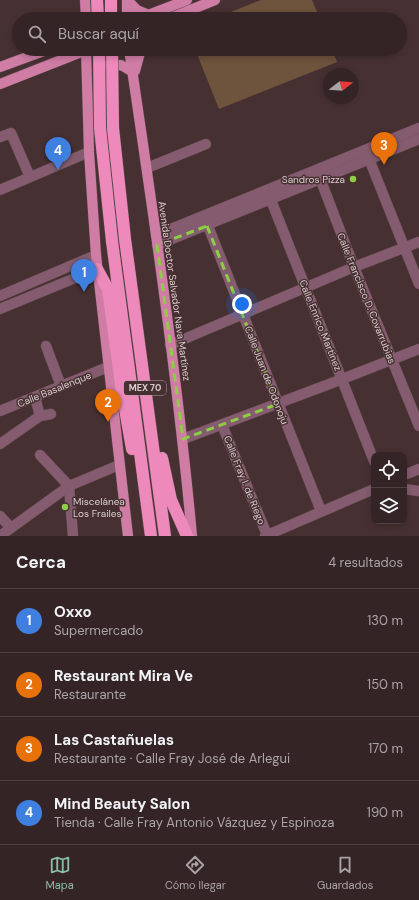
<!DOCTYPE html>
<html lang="es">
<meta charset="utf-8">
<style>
:root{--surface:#352426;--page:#3d2c2e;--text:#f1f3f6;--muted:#aaa4a7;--line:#4f4143;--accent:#8abfa5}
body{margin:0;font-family:"DM Sans",sans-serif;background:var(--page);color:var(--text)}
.controls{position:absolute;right:12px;bottom:12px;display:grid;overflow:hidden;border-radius:8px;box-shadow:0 2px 6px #0003}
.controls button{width:36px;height:36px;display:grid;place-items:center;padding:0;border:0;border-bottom:1px solid var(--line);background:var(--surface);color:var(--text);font:20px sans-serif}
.compass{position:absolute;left:323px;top:68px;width:36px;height:36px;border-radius:50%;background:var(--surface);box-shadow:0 2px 6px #0003;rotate:73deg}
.you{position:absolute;left:242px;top:304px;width:14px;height:14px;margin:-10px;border:3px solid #fff;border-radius:50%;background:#1a73e8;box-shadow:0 0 0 6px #1a73e833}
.badge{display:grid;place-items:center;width:26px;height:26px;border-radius:50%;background:var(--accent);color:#fff;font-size:13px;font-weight:700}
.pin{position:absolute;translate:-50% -33px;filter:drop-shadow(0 1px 2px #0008)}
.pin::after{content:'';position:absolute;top:21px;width:14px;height:12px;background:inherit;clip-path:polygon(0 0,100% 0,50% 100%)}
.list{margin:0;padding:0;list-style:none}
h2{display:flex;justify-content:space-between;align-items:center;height:52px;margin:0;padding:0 16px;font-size:17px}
h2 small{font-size:13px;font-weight:400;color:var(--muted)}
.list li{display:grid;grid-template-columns:26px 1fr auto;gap:12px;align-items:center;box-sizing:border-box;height:64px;padding:0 16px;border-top:1px solid var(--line)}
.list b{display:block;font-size:15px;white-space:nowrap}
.list p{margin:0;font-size:13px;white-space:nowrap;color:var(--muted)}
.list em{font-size:13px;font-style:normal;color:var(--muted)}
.icon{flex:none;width:22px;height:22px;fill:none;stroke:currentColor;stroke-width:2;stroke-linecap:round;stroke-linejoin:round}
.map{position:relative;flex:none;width:419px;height:536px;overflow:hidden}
.search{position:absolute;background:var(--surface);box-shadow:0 2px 6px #0003;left:12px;right:12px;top:12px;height:44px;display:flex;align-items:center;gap:10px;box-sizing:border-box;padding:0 14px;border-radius:22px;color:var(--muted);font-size:15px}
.sheet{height:308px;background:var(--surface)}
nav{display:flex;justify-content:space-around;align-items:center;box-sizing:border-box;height:56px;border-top:1px solid var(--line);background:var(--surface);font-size:11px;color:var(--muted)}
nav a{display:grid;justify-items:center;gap:2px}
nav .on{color:var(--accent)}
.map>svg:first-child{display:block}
.green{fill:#6e533d}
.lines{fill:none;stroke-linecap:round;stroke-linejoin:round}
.minor-casing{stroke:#624c4e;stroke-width:11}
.major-casing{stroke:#624c4e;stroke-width:11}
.highway-casing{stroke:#624c4e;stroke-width:13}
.minor{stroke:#855c6f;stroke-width:10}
.major{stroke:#d07da6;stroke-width:10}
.highway{stroke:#ed8abb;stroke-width:12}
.highway-bridge-casing{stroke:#624c4e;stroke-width:13;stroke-linecap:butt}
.highway-bridge{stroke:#ed8abb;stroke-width:12}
.marked{fill:none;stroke:#8dce44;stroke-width:3;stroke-dasharray:8 5;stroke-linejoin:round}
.poi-dot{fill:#8dce44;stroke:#473032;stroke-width:1.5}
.labels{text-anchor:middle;stroke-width:3;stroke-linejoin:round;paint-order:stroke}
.shield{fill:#473032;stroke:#af9e9f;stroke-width:1}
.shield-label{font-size:9px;font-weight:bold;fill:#dccdce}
.poi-label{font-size:10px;fill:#dccdce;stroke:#473032;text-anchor:end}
.street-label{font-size:10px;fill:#dccdce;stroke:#473032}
</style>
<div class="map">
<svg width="419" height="536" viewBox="0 0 419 536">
<rect width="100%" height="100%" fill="#473032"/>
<g class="green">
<polygon points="261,0 312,0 320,19 213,19"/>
<polygon points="195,49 332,49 337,62 219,109"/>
</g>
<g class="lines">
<g class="minor-casing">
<g id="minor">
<polyline points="0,137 11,133 30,177"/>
<polyline points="367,154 419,284"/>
<polyline points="147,168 206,144"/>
<polyline points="318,173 354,267 419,426"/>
<polyline points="0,190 89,152"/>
<polyline points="267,190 374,461"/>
<polyline points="204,216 321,511"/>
<polyline points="156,235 419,128"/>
<polyline points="157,245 419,139"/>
<polyline points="0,296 96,255"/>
<polyline points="0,309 97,269"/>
<polyline points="170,345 354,267 419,242"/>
<polyline points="46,346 61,386"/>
<polyline points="35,397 40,416"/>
<polyline points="0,411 108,367"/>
<polyline points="222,425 267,535"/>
<polyline points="183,439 332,383 419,349"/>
<polyline points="0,444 40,416 51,414"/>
<polyline points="40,455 69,486 73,536"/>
<polyline points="404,475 419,469"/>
<polyline points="404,489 419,491"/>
<polyline points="0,516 11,528"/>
<polyline points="0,536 69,486 119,465"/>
<polyline points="265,536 374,489"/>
</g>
</g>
<g class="major-casing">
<g id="major">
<polyline points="85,0 86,19"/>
<polyline points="127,0 137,10 149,15"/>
<polyline points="127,0 127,19"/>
<polyline points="138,19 187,0"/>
<polyline points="168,19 215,0"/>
<polyline points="86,49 89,152 96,255 128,536"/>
<path d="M 129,49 C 153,211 177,373 192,536"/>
<polyline points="104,66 121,65 133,72"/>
<polyline points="0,67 49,49"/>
<polyline points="135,71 141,49"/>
<polyline points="0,84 89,49"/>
</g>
</g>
<g class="highway-casing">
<g id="highway">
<polyline points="111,0 111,19"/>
<polyline points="125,239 165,536"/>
<polyline points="112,241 151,536"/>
<polyline points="97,269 108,289 122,392 132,449"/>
<polyline points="162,458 171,500 187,536"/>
</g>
</g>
<use href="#minor" class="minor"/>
<use href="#major" class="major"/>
<use href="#highway" class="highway"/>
<g class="highway-bridge-casing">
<g id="highway-bridge">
<polyline points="97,0 98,19"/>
<polyline points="99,49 100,128 112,241"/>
<polyline points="112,49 113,128 125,239"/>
</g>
</g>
<use href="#highway-bridge" class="highway-bridge"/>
</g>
<path class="marked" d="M 207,226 L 278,404 L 183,439 L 157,245 Z"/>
<g class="poi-dot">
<circle cx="353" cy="179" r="4"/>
<circle cx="65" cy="507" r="4"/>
</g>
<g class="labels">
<rect class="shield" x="124" y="381" width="42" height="14" rx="3"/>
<g class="shield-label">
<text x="145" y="391">MEX 70</text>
</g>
<g class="poi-label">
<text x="345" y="183">Sandros Pizza</text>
<text x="73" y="505" text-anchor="start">Miscelánea<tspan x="73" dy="12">Los Frailes</tspan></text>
</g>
<g class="street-label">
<text transform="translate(175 291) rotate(82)" y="4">Avenida Doctor Salvador Nava Martínez</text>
<text transform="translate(367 298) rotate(68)" y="4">Calle Francisco D. Covarrubias</text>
<text transform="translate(321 325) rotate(68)" y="4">Calle Enrico Martínez</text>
<text transform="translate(267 375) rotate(69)" y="4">Calle Juan de Odonoju</text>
<text transform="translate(54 389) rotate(-22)" y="4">Calle Basalenque</text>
<text transform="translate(245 480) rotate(68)" y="4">Calle Fray I. de Riego</text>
</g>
</g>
</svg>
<div class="controls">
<button><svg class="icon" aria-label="locate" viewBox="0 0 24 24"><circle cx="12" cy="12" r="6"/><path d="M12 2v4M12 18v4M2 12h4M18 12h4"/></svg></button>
<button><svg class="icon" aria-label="layers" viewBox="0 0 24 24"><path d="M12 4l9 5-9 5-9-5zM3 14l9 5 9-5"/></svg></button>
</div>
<svg class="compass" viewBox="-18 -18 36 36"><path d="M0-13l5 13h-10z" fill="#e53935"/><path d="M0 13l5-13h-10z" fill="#aaa4a7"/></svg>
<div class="you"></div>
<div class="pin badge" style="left:84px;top:292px;background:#3f7fe0">1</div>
<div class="pin badge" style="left:108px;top:422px;background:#e8710a">2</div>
<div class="pin badge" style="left:384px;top:165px;background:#e8710a">3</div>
<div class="pin badge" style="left:58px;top:170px;background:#3f7fe0">4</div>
<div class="search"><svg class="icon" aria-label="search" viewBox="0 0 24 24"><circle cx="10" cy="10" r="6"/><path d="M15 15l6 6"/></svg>Buscar aquí</div>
</div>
<section class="sheet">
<h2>Cerca<small>4 resultados</small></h2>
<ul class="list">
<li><span class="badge" style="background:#3f7fe0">1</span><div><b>Oxxo</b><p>Supermercado</p></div><em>130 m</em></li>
<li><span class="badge" style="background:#e8710a">2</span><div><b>Restaurant Mira Ve</b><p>Restaurante</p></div><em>150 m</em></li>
<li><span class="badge" style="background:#e8710a">3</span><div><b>Las Castañuelas</b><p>Restaurante · Calle Fray José de Arlegui</p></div><em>170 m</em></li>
<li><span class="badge" style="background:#3f7fe0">4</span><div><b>Mind Beauty Salon</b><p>Tienda · Calle Fray Antonio Vázquez y Espinoza</p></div><em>190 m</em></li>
</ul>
</section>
<nav>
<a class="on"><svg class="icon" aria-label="map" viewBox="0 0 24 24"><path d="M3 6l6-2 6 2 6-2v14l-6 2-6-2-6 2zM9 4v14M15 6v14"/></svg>Mapa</a>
<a><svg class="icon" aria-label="directions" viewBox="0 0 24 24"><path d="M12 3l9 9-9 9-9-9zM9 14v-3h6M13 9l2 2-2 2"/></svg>Cómo llegar</a>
<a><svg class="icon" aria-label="saved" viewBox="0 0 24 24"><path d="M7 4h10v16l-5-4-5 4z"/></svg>Guardados</a>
</nav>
